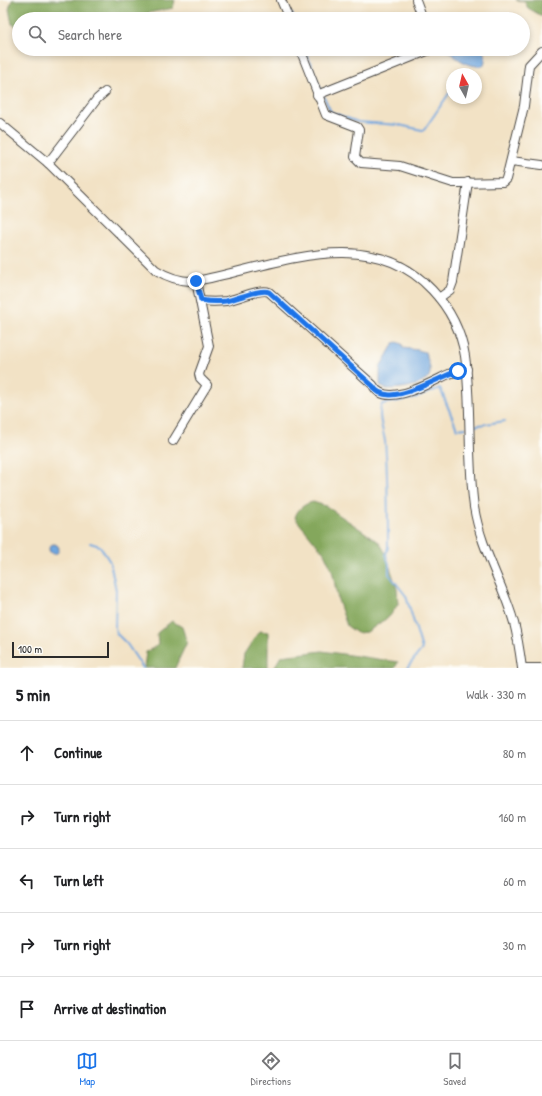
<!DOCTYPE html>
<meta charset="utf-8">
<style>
:root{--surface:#fff;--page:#f6f6f6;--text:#202124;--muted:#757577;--line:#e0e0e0;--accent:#1a73e8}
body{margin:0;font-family:"Patrick Hand",sans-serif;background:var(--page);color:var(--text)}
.compass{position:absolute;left:446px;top:68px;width:36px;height:36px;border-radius:50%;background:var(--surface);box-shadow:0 2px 6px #0003;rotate:352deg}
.scale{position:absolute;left:12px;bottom:10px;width:97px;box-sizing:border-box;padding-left:4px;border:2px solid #2b2b2b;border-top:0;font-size:11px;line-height:14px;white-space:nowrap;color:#2b2b2b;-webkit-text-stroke:3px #fdfcf7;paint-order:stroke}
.stop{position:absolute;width:12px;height:12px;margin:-9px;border:3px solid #1a73e8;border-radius:50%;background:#fff}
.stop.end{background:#1a73e8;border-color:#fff;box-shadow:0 1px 4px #0008}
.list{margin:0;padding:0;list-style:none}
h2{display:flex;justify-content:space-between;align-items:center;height:52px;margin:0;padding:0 16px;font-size:17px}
h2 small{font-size:13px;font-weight:400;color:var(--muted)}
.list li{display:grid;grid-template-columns:26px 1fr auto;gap:12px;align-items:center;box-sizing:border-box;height:64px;padding:0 16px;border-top:1px solid var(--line)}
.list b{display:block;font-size:15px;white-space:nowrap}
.list em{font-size:13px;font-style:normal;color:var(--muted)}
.icon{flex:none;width:22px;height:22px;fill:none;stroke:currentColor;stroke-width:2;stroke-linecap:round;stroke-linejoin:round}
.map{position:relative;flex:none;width:542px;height:668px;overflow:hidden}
.search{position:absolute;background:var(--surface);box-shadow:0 2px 6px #0003;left:12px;right:12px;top:12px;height:44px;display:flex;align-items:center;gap:10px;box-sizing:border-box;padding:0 14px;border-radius:22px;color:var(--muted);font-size:15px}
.sheet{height:372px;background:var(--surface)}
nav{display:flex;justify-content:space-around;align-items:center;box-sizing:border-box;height:56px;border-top:1px solid var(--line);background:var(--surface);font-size:11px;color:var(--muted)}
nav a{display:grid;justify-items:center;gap:2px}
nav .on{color:var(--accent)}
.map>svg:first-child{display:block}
.forest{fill:#84a75c;stroke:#586944}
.water{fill:#70a6de;stroke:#4e6884}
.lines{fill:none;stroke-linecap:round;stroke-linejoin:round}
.stream{stroke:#70a6de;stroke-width:2}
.minor-casing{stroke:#494642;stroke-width:10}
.minor{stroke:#fff;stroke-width:8}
.route{stroke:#1a73e8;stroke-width:5}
</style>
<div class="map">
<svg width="542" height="668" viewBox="0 0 542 668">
<rect width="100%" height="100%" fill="#fdfcf7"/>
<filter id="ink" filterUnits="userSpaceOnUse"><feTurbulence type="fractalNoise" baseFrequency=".025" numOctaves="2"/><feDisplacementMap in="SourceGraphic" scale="8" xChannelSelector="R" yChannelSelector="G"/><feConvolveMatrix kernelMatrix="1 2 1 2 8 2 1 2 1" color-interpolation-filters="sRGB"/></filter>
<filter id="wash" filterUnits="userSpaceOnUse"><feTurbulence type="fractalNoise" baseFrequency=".012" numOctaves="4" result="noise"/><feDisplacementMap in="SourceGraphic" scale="16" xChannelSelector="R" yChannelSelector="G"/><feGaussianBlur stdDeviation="0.9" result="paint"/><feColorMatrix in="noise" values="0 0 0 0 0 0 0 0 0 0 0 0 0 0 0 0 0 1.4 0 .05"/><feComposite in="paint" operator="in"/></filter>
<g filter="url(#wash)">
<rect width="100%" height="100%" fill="#f2e2c5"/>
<g class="forest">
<polygon points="12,0 175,0 173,8 119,19 87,19 72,11 63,19 19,19 19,27 12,24 9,9"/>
<polygon points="516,0 542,0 542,16 528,8 524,1"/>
<path d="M 313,502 L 326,506 L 379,542 L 385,552 L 397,589 L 398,604 L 390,616 L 367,632 L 357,633 L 347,626 L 338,600 L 332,570 L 324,553 L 295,518 C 297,509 304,504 313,502 Z"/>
<polygon points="172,621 182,627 187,642 175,668 144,668 146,652 158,645 157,633"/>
<polygon points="259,631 268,632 268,668 242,668 244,654"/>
<polygon points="322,651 398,662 395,668 274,668 281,656"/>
</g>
<g class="water">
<path d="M 446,49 L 482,49 C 485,55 487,59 483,66 C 470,68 455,58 446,49 Z"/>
<path d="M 397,342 L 402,344 L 403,348 L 418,350 L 425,352 C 427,359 431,366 430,373 C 428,387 396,389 385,389 L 380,385 L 380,367 L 394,343 Z"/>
<circle cx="54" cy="549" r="5"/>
</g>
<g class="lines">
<g class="stream">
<polyline points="288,13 292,14 294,19"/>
<polyline points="305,49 321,91"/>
<polyline points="462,74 465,74"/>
<polyline points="476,78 479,80"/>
<polyline points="323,95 331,112 358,122 399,125 422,130 424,130 452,89"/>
<polyline points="473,426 505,421"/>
<polyline points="90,543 100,546 110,562 116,590 115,628 117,634 127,644 143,668"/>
<path d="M 407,668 L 422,649 L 406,596 L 389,574 L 389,564 L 386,555 L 388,547 C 388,511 388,476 385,441 C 383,430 377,414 382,404 L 415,398 L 440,388 L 457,429 L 466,428"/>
</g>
</g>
</g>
<g filter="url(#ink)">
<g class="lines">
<g class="minor-casing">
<g id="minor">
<polyline points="281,0 289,19"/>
<polyline points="416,0 423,19"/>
<polyline points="300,49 326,115 357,127 359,130 355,157 361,163 400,166 453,183 459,183 503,182 506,179 524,106 529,65 542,51"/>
<polyline points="317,95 432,49"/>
<path d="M 0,123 L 48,163 L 156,270 C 169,278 181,282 196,281 C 273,267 368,221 432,290 C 449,308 461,331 465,356 C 472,406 467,457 474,507 C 481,550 503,583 514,623 C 518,638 520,653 522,668"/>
<polyline points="511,161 542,165"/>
<polyline points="48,163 97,99 105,92"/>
<polyline points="439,298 450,290 453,282 468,182"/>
<path d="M 201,301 C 210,302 217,302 226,301 C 237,299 261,288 269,292 L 373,385 C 385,410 433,381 449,374 C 454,372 461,371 467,369"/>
<polyline points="173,441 207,385 200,378 199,374 209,346 196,281"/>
<polyline points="522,668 542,668"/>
</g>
</g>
<use href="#minor" class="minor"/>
</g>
</g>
<g class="lines" filter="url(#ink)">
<path class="route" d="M 196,281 L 201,300 C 210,302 217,302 226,301 C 237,299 261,288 269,292 L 373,386 C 386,411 440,376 458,371"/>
</g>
</svg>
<svg class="compass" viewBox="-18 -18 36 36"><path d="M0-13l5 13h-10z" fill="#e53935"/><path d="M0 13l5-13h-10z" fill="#757577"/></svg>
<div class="scale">100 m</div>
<div class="stop" style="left:458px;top:371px"></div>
<div class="stop end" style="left:196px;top:281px"></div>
<div class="search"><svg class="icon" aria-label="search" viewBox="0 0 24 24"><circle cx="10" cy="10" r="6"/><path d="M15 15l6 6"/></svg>Search here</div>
</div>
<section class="sheet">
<h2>5 min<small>Walk · 330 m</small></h2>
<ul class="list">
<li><svg class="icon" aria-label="ahead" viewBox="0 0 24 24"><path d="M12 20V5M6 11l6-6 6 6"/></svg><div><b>Continue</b></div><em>80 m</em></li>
<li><svg class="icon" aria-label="right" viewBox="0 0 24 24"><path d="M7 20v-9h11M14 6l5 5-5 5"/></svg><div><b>Turn right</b></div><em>160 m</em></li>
<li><svg class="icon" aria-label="left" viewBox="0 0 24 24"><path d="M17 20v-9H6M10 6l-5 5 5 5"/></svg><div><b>Turn left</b></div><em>60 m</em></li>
<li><svg class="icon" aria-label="right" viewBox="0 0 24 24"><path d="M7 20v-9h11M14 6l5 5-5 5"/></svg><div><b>Turn right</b></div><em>30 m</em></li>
<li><svg class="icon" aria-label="arrive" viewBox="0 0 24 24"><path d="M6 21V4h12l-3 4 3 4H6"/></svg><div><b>Arrive at destination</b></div></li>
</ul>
</section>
<nav>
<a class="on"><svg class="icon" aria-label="map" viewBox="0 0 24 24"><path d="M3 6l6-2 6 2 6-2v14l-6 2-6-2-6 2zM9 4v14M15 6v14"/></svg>Map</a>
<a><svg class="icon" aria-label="directions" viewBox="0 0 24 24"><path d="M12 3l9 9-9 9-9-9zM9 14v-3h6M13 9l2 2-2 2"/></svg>Directions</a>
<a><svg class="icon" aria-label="saved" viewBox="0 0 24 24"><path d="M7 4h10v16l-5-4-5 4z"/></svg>Saved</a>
</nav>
